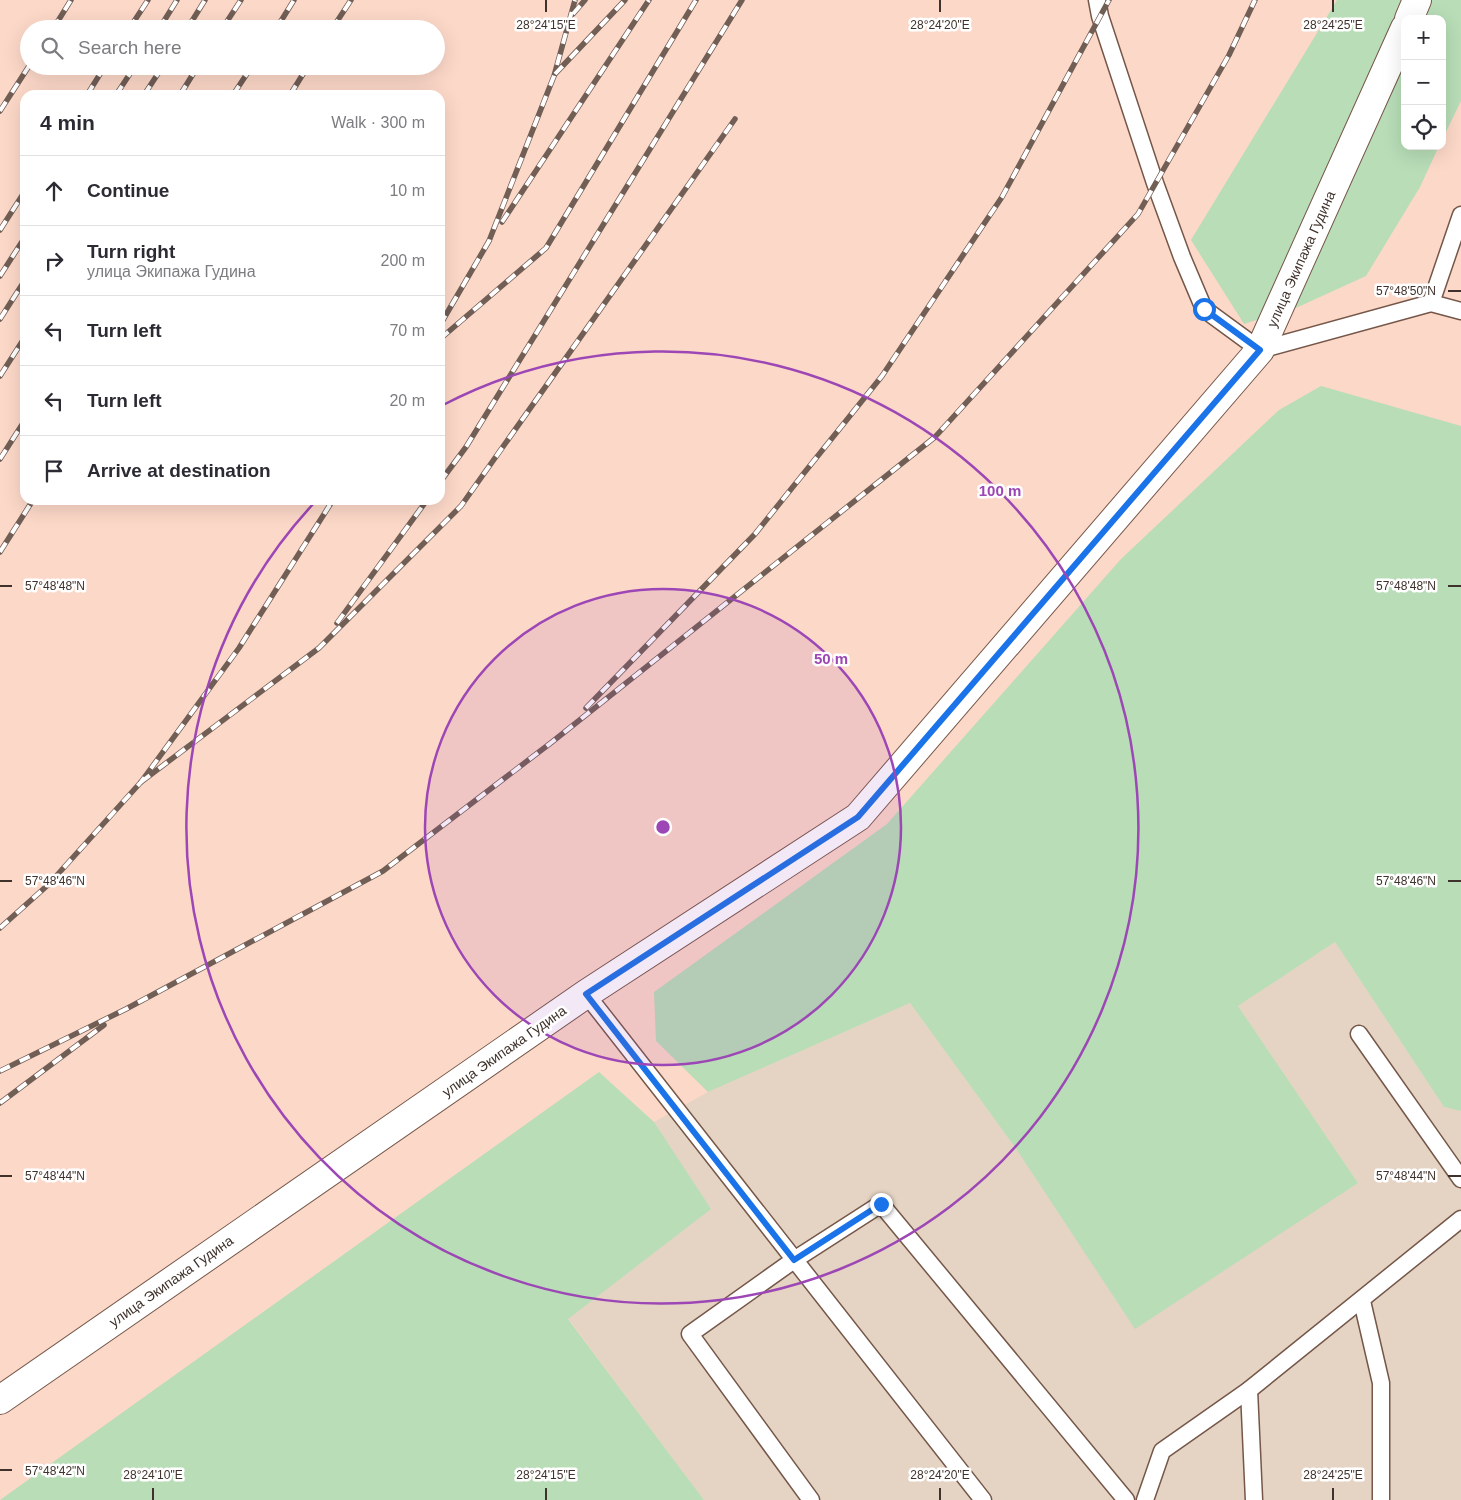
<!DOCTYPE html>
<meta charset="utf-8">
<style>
:root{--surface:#fff;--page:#f2f2f3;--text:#2b2b33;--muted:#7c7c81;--line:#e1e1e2}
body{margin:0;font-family:Helvetica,sans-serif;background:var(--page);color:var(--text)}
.controls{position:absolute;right:15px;top:15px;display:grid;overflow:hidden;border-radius:10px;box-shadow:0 5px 20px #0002}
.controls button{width:45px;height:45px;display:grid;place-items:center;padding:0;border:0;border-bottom:1px solid var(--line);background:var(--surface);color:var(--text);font:25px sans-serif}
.stop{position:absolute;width:15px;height:15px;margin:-11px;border:4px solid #1a73e8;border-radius:50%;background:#fff}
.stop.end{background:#1a73e8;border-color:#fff;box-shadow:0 1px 5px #0008}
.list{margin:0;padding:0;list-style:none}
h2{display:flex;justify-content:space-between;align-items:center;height:65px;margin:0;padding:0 20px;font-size:21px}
h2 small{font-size:16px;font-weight:400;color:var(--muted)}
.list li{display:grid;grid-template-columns:32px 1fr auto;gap:15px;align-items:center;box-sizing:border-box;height:70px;padding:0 20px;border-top:1px solid var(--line)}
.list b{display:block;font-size:19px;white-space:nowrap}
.list p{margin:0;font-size:16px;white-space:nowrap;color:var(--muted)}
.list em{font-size:16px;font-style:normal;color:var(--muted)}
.icon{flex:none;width:28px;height:28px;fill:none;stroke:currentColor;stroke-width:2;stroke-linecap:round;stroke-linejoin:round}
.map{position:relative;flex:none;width:1461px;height:1500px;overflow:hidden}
.search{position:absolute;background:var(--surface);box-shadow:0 5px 20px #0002;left:20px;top:20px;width:425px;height:55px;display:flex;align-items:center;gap:12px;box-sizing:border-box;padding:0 18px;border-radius:28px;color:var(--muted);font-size:19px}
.panel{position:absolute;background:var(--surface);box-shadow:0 5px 20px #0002;left:20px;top:90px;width:425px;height:415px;border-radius:15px}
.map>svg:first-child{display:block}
.industrial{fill:#e5d4c3}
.green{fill:#b8ddb7}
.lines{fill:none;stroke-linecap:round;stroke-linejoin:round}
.lane-casing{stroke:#755749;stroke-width:19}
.street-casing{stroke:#755749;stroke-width:30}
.lane{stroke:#fff;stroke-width:16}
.street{stroke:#fff;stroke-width:28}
.rail-casing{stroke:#715e55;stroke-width:5.5}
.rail{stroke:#fff;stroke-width:4;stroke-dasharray:11;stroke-linecap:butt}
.route{stroke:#1a73e8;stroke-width:6}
.ticks{fill:none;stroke:#3f322c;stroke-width:2}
.ring{fill:none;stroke:#9c47b5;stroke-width:2.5}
.labels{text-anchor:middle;stroke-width:5;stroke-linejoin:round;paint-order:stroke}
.street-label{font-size:14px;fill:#3f322c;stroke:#fff}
.ticks-label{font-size:12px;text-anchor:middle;fill:#3f322c;stroke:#fff;stroke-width:5;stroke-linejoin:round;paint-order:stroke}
.centre{fill:#9c47b5;stroke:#fff;stroke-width:2.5}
.ring-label{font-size:15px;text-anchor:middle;font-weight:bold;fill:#9c47b5;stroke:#fff;stroke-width:5;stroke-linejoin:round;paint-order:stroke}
</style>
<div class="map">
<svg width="1461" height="1500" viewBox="0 0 1461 1500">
<rect width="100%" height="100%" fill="#fcd8c8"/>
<polygon class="industrial" points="1335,942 1444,1107 1461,1111 1461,1500 704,1500 568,1318 710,1209 654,1122 708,1092 910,1003 1017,1150 1358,1183 1238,1006"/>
<g class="green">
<polygon points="1337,0 1461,0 1461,101 1442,140 1442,19 1405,19 1405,146 1439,146 1420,187 1366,276 1298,307 1244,324 1191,240"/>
<polygon points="1321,386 1461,426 1461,1111 1444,1107 1335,942 1238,1006 1358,1183 1135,1329 1017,1150 910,1003 708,1092 656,1041 654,992 887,824 1121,559 1279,410"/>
<polygon points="599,1072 654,1122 711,1209 568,1319 704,1500 0,1500"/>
</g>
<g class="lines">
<g class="lane-casing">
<g id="lane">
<polyline points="1097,0 1100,16 1155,183 1182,257 1204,309 1260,350 1431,303 1461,311"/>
<polyline points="1431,303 1461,215"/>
<polyline points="586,994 983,1500"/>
<polyline points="1359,1034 1461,1179"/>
<polyline points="1362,1301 1381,1383 1381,1500"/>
<polyline points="1249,1390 1254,1500"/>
<polyline points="811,1500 690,1334 794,1260 881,1204 1126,1500"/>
<polyline points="1145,1500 1162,1451 1249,1390 1461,1219"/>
</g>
</g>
<g class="street-casing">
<g id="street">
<polyline points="1409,19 1417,0"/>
<polyline points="0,1400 586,994 858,817 1260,350 1405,28"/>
</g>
</g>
<use href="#lane" class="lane"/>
<use href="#street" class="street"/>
<g class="rail-casing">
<g id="rail">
<polyline points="573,14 585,0"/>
<polyline points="53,29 71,0"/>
<polyline points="129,29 148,0"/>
<polyline points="159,29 177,0"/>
<polyline points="187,29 205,0"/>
<polyline points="222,29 241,0"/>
<polyline points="276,29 294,0"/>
<polyline points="332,29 351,0"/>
<polyline points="555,74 625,0"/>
<polyline points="87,95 105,66"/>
<polyline points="116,95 135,66"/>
<polyline points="144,95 163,66"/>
<polyline points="180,95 198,66"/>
<polyline points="233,95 252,66"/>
<polyline points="290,95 308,66"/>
<polyline points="0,111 29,66"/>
<polyline points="502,222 649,0"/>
<polyline points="0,230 25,191"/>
<polyline points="0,276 25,237"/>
<polyline points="0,319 25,280"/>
<polyline points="440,325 489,241 554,76 575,0"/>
<polyline points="440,339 546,248 696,0"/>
<polyline points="0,376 25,337"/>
<polyline points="0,459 25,420"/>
<polyline points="440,482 466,447 742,0"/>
<polyline points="0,552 33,500"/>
<polyline points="337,623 427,500"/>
<polyline points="586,708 755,534 882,376 1002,197 1109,0"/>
<polyline points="141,782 319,648 461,506 735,119"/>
<polyline points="0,928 49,884 141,782 239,648 333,500"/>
<polyline points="0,1071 126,1009 383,871 552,742 935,437 1138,214 1229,55 1255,0"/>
<polyline points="0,1103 104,1025"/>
</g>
</g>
<use href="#rail" class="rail"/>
</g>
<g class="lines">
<polyline class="route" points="881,1204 794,1260 586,994 858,817 1260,350 1204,309"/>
</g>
<path class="ticks" d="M 546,0 L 546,12M 940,0 L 940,12M 1333,0 L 1333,12M 1448,291 L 1461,291M 0,586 L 12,586M 1448,586 L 1461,586M 0,881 L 12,881M 1448,881 L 1461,881M 0,1176 L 12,1176M 1448,1176 L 1461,1176M 0,1470 L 12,1470M 153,1488 L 153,1500M 546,1488 L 546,1500M 940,1488 L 940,1500M 1333,1488 L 1333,1500"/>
<circle cx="663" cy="827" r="238" fill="#9c47b5" fill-opacity=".12"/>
<g class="ring">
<circle cx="663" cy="827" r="238"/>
<path d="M443 405A476 476 0 1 1 315 502"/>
</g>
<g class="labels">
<g class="street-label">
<text transform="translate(1301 259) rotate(-66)" y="5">улица Экипажа Гудина</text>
<text transform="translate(504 1051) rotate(-35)" y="5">улица Экипажа Гудина</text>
<text transform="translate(171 1281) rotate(-35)" y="5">улица Экипажа Гудина</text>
</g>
</g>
<g class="ticks-label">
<text x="546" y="29">28°24'15"E</text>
<text x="940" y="29">28°24'20"E</text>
<text x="1333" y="29">28°24'25"E</text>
<text x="1406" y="295">57°48'50"N</text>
<text x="55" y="590">57°48'48"N</text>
<text x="1406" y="590">57°48'48"N</text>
<text x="55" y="885">57°48'46"N</text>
<text x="1406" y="885">57°48'46"N</text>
<text x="55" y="1180">57°48'44"N</text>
<text x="1406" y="1180">57°48'44"N</text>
<text x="55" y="1475">57°48'42"N</text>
<text x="153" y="1479">28°24'10"E</text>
<text x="546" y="1479">28°24'15"E</text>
<text x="940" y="1479">28°24'20"E</text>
<text x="1333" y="1479">28°24'25"E</text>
</g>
<circle cx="663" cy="827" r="8" class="centre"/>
<g class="ring-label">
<text x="1000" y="496">100 m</text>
<text x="831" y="664">50 m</text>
</g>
</svg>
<div class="controls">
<button>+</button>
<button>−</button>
<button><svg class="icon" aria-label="locate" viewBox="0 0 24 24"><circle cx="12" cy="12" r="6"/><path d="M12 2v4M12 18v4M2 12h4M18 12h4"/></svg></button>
</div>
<div class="stop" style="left:1204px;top:309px"></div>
<div class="stop end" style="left:881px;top:1204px"></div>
<div class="search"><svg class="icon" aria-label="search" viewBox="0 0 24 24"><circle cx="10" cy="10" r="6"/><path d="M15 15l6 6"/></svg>Search here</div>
<section class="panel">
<h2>4 min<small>Walk · 300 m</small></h2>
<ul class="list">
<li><svg class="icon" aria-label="ahead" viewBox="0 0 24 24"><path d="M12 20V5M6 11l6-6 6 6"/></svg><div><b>Continue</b></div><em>10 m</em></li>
<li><svg class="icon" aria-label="right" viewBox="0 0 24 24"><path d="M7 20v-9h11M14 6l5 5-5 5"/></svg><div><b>Turn right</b><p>улица Экипажа Гудина</p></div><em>200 m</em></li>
<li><svg class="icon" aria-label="left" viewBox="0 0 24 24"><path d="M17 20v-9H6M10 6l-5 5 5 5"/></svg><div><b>Turn left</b></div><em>70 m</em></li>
<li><svg class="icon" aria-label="left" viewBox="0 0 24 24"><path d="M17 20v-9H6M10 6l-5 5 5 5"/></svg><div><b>Turn left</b></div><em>20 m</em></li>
<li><svg class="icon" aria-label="arrive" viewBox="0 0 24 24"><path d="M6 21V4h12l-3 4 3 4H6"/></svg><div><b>Arrive at destination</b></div></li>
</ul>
</section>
</div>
